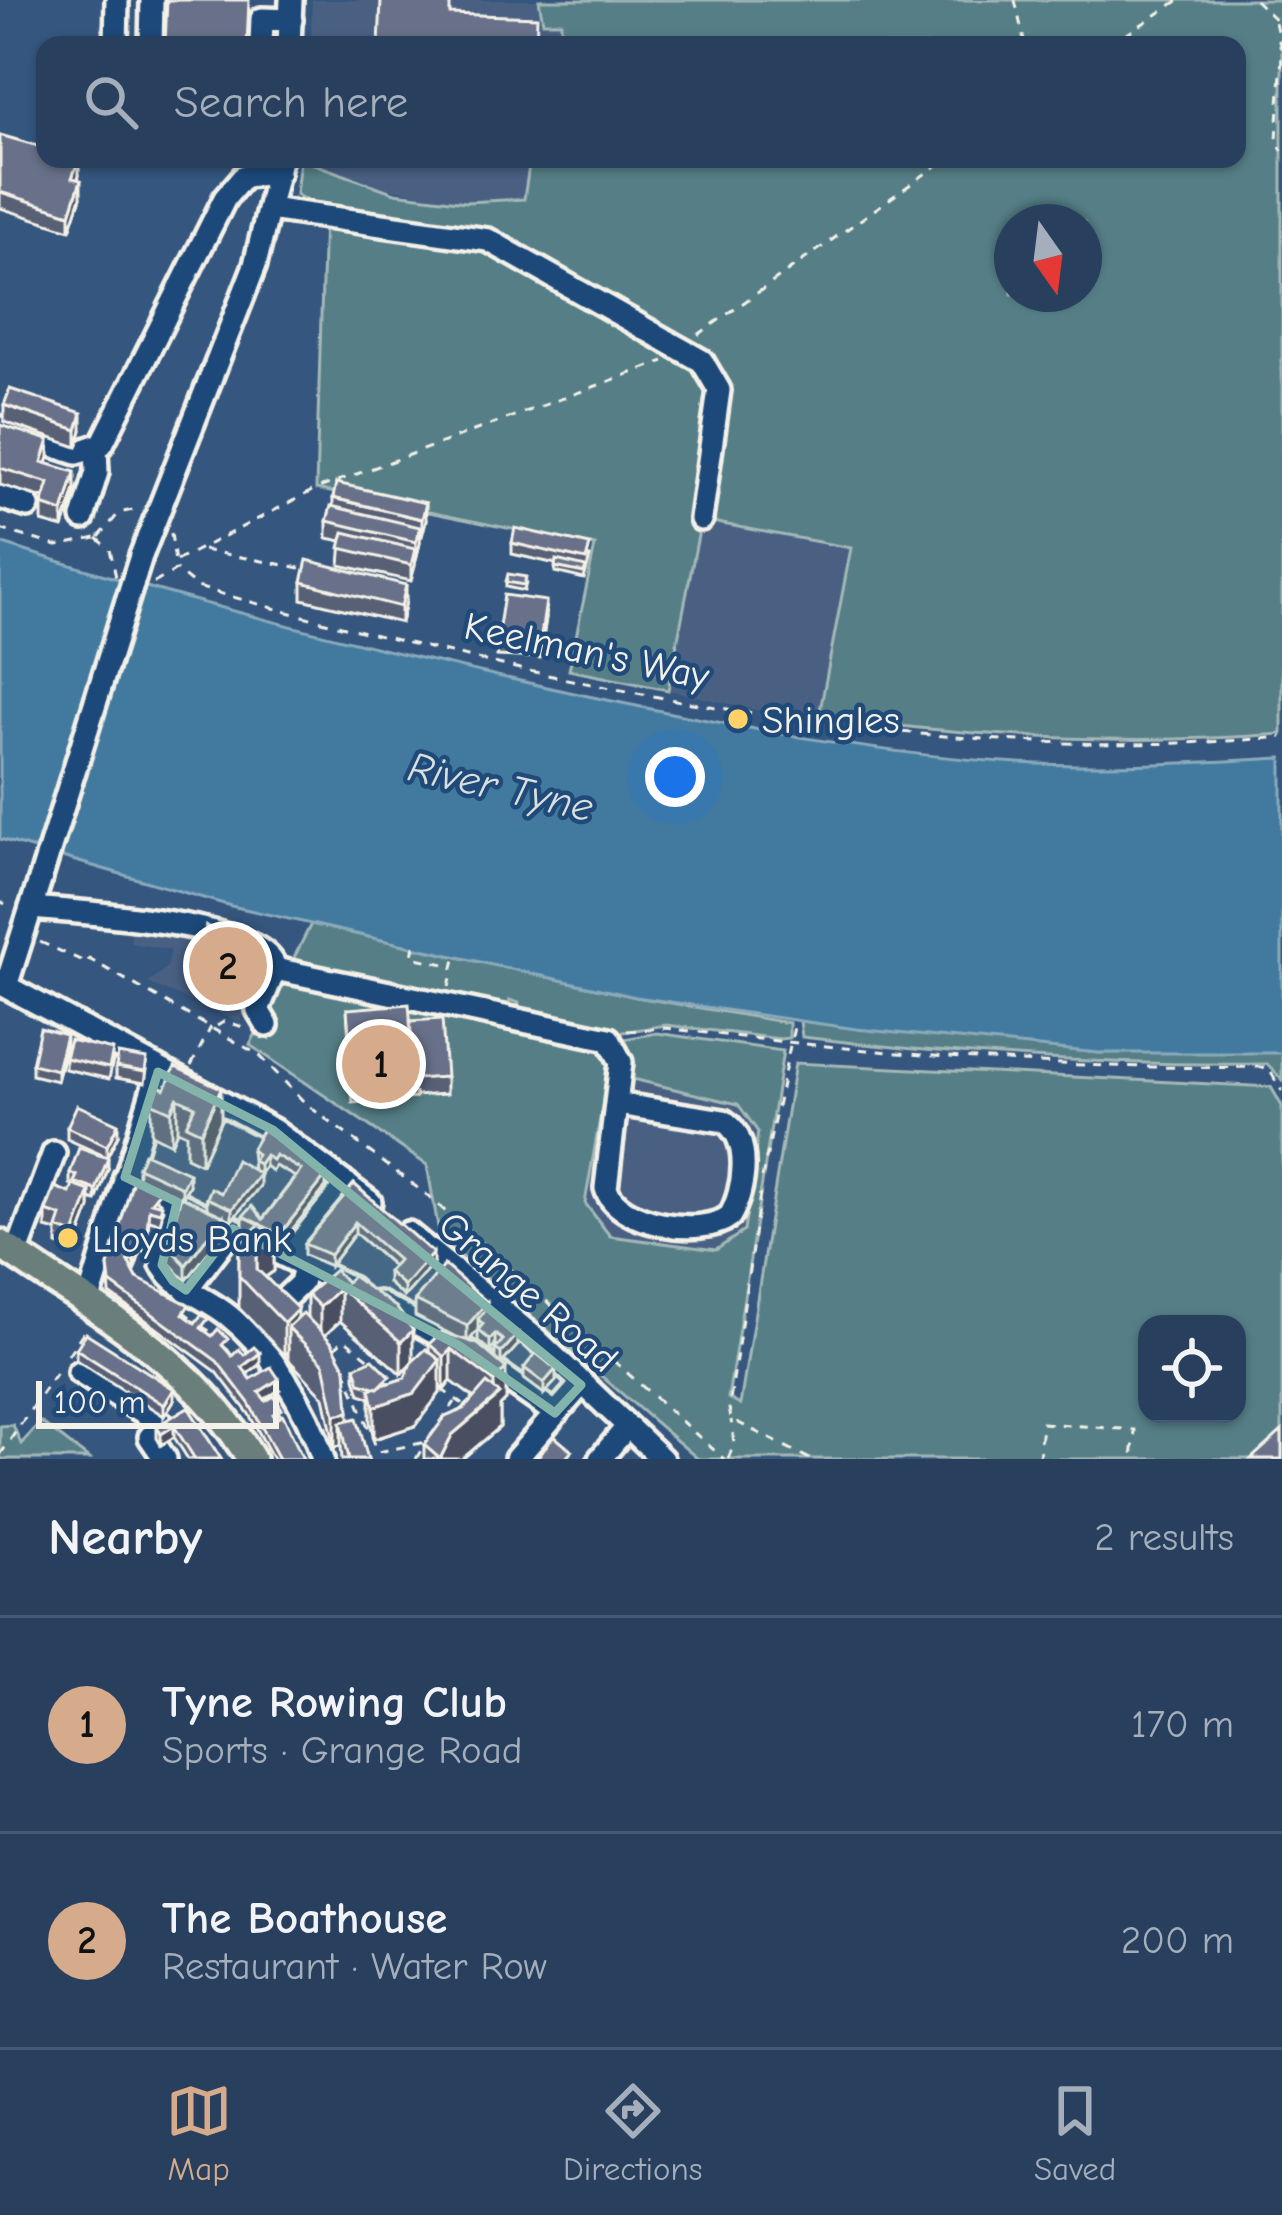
<!DOCTYPE html>
<meta charset="utf-8">
<style>
:root{--surface:#28405e;--page:#344b67;--text:#f1f3f6;--muted:#a5afbc;--line:#445973;--accent:#d6ab8b}
body{margin:0;font-family:"Comic Neue",sans-serif;background:var(--page);color:var(--text)}
.controls{position:absolute;right:36px;bottom:36px;display:grid;overflow:hidden;border-radius:24px;box-shadow:0 3px 9px #0004}
.controls button{width:108px;height:108px;display:grid;place-items:center;padding:0;border:0;border-bottom:3px solid var(--line);background:var(--surface);color:var(--text);font:60px sans-serif}
.compass{position:absolute;left:994px;top:204px;width:108px;height:108px;border-radius:50%;background:var(--surface);box-shadow:0 3px 9px #0004;rotate:166deg}
.scale{position:absolute;left:36px;bottom:30px;width:243px;box-sizing:border-box;padding-left:12px;border:6px solid #f4f1e8;border-top:0;font-size:33px;line-height:42px;white-space:nowrap;color:#f4f1e8;-webkit-text-stroke:9px #1f4a7a;paint-order:stroke}
.you{position:absolute;left:675px;top:777px;width:42px;height:42px;margin:-30px;border:9px solid #fff;border-radius:50%;background:#1a73e8;box-shadow:0 0 0 18px #1a73e833}
.badge{display:grid;place-items:center;width:78px;height:78px;border-radius:50%;background:var(--accent);color:#111;font-size:39px;font-weight:700}
.pin{position:absolute;translate:-50% -50%;border:6px solid #fff;box-shadow:0 3px 12px #0006}
.list{margin:0;padding:0;list-style:none}
h2{display:flex;justify-content:space-between;align-items:center;height:156px;margin:0;padding:0 48px;font-size:51px}
h2 small{font-size:39px;font-weight:400;color:var(--muted)}
.list li{display:grid;grid-template-columns:78px 1fr auto;gap:36px;align-items:center;box-sizing:border-box;height:216px;padding:0 48px;border-top:3px solid var(--line)}
.list b{display:block;font-size:45px;white-space:nowrap}
.list p{margin:0;font-size:39px;white-space:nowrap;color:var(--muted)}
.list em{font-size:39px;font-style:normal;color:var(--muted)}
.icon{flex:none;width:66px;height:66px;fill:none;stroke:currentColor;stroke-width:2;stroke-linecap:round;stroke-linejoin:round}
.map{position:relative;flex:none;width:1282px;height:1459px;overflow:hidden}
.search{position:absolute;background:var(--surface);box-shadow:0 3px 9px #0004;left:36px;right:36px;top:36px;height:132px;display:flex;align-items:center;gap:30px;box-sizing:border-box;padding:0 42px;border-radius:24px;color:var(--muted);font-size:45px}
.sheet{height:588px;background:var(--surface)}
nav{display:flex;justify-content:space-around;align-items:center;box-sizing:border-box;height:168px;border-top:3px solid var(--line);background:var(--surface);font-size:33px;color:var(--muted)}
nav a{display:grid;justify-items:center;gap:6px}
nav .on{color:var(--accent)}
.map>svg:first-child{display:block}
.built{fill:#486183}
.green{fill:#547e86;stroke:#a4b8b7;stroke-width:3;fill-rule:evenodd}
.water{fill:#437a9f;stroke:#8aaabc;stroke-width:3}
.lines{fill:none;stroke-linecap:round;stroke-linejoin:round}
.minor-casing{stroke:#f4f1e8;stroke-width:30}
.major-casing{stroke:#f4f1e8;stroke-width:36}
.path{stroke:#f4f1e8;stroke-width:3;stroke-dasharray:9 9;stroke-linecap:butt}
.minor{stroke:#1f4a7a;stroke-width:21}
.major{stroke:#6b7f7c;stroke-width:27}
.minor-bridge-casing{stroke:#f4f1e8;stroke-width:30;stroke-linecap:butt}
.minor-bridge{stroke:#1f4a7a;stroke-width:21}
.wall{fill:#596176;stroke:#f4f1e8;stroke-width:3;fill-rule:evenodd}
.shaded-wall{fill:#494f60;stroke:#f4f1e8;stroke-width:3}
.building{fill:#687189;stroke:#f4f1e8;stroke-width:3}
.marked{fill:#82b4ab;fill-opacity:0.2;stroke:#82b4ab;stroke-width:9;stroke-linejoin:round}
.poi-dot{fill:#ffd166;stroke:#1f4a7a;stroke-width:4.5}
.labels{text-anchor:middle;stroke-width:9;stroke-linejoin:round;paint-order:stroke}
.street-label{font-size:39px;fill:#f4f1e8;stroke:#1f4a7a}
.poi-label{font-size:39px;fill:#f4f1e8;stroke:#1f4a7a;text-anchor:start}
.water-label{font-size:42px;font-style:italic;fill:#d9dfdd;stroke:#1f4a7a}
</style>
<div class="map">
<svg width="1282" height="1459" viewBox="0 0 1282 1459">
<rect width="100%" height="100%" fill="#35567e"/>
<filter id="ink" filterUnits="userSpaceOnUse"><feTurbulence type="fractalNoise" baseFrequency=".00833" numOctaves="2"/><feDisplacementMap in="SourceGraphic" scale="24" xChannelSelector="R" yChannelSelector="G"/><feConvolveMatrix kernelMatrix="1 2 1 2 8 2 1 2 1" color-interpolation-filters="sRGB"/></filter>
<g filter="url(#ink)">
<g class="built">
<polygon points="312,0 539,0 543,22 561,21 562,35 547,45 311,45"/>
<polygon points="305,159 530,159 524,199 466,202 352,182"/>
<polygon points="701,519 851,547 819,716 756,710 668,690"/>
<polygon points="133,925 213,937 271,968 240,1022 148,983 167,967 171,950 130,943"/>
<polygon points="611,1074 738,1104 758,1132 744,1231 716,1250 611,1236 585,1203 602,1085"/>
</g>
<g class="green">
<path d="M 539,0 L 1282,0 L 1282,734 C 1125,746 975,738 819,716 L 851,548 L 701,520 L 668,690 L 569,670 L 595,546 L 316,489 L 324,213 L 296,194 L 300,159 L 395,193 L 466,202 L 524,199 L 530,159 L 1237,159 L 1237,45 L 547,45 L 561,35 L 561,22 L 543,22 ZM 1012,222 L 1084,222 L 1084,294 L 1012,294 Z"/>
<path d="M 311,924 L 636,997 L 789,1023 L 789,1038 L 780,1039 L 666,1025 L 611,1034 L 516,1015 L 519,1003 L 510,1000 L 505,1023 L 602,1047 L 611,1056 L 585,1203 L 610,1236 L 716,1250 L 744,1231 L 758,1132 L 738,1104 L 624,1077 L 619,1040 L 657,1033 L 783,1051 L 728,1398 L 740,1405 L 795,1063 L 1271,1087 L 1282,1106 L 1282,1459 L 698,1459 L 440,1238 L 427,1165 L 250,1045 ZM 1147,1324 L 1237,1324 L 1237,1414 L 1147,1414 Z"/>
<path d="M 800,1021 L 1099,1053 L 1273,1049 L 1282,1053 L 1282,1080 L 1267,1064 C 1111,1066 958,1056 802,1037 Z"/>
<polygon points="41,1422 89,1459 0,1459 0,1426 13,1425 21,1444"/>
</g>
<path class="water" d="M 0,543 C 195,605 389,653 588,696 C 727,725 877,755 1019,763 C 1107,768 1194,763 1282,758 L 1282,1053 L 1099,1053 L 856,1029 L 636,997 L 231,906 L 0,839 Z"/>
<g class="lines">
<g class="minor-casing">
<g id="minor">
<polyline points="116,45 117,0"/>
<polyline points="151,45 152,0"/>
<polyline points="261,45 262,19 291,20"/>
<polyline points="289,45 291,0"/>
<polyline points="269,209 488,240 702,361 719,390 701,519"/>
<polyline points="0,428 77,453 102,444 225,198 244,176 278,173"/>
<polyline points="0,497 28,506"/>
<polyline points="83,518 97,472 96,449"/>
<polyline points="141,556 255,265 280,160"/>
<path d="M 31,908 C 73,912 269,922 275,969"/>
<path d="M 275,969 L 609,1039 L 621,1062 L 606,1188 C 616,1225 703,1238 730,1216 C 745,1190 752,1139 724,1121 L 617,1104"/>
<polyline points="0,983 273,1130 370,1202"/>
<polyline points="6,986 41,877"/>
<polyline points="267,1025 258,1010 275,969"/>
<polyline points="125,1177 350,1288"/>
<path d="M 177,1202 L 162,1265 C 179,1291 206,1297 229,1316 C 272,1351 307,1407 323,1459"/>
<polyline points="408,1233 534,1337 662,1459"/>
<polyline points="16,1255 54,1153"/>
<polyline points="288,1257 347,1184"/>
<polyline points="186,1290 233,1229"/>
<polyline points="281,1302 301,1283 305,1266"/>
<polyline points="88,1303 158,1072"/>
<polyline points="378,1303 458,1345 555,1413"/>
<polyline points="79,1372 164,1425 150,1437 165,1459"/>
<polyline points="516,1459 581,1385"/>
<polyline points="600,1459 627,1427"/>
</g>
</g>
<g class="major-casing">
<path id="major" d="M 0,1244 C 92,1308 193,1359 251,1459"/>
</g>
<g class="path">
<polyline points="1015,0 1025,45"/>
<polyline points="1255,0 1282,26"/>
<polyline points="1275,22 1282,54 1277,140 1282,151"/>
<polyline points="1110,45 1179,0"/>
<polyline points="698,335 946,159"/>
<polyline points="0,529 57,546 96,538"/>
<polyline points="171,533 176,570"/>
<polyline points="99,537 119,513 137,509"/>
<polyline points="97,538 110,549 116,577"/>
<polyline points="203,550 306,569"/>
<polyline points="176,561 316,489 664,361"/>
<path d="M 154,583 L 176,570 L 197,587 C 539,683 925,769 1282,737"/>
<polyline points="0,901 5,904"/>
<polyline points="40,942 87,963 89,959 259,1055 306,1104 427,1195 724,1459"/>
<polyline points="414,945 412,957 454,966"/>
<polyline points="449,987 456,954"/>
<polyline points="217,1026 225,1021 246,1028"/>
<path d="M 627,1031 L 665,1028 C 864,1052 1059,1071 1259,1067 L 1270,1071 L 1282,1091"/>
<polyline points="191,1066 211,1027"/>
<polyline points="762,1178 794,1027"/>
<polyline points="760,1194 729,1408 731,1419 810,1459"/>
<polyline points="334,1349 344,1339 371,1360"/>
<polyline points="68,1355 86,1328"/>
<polyline points="345,1369 378,1452 426,1442 455,1402"/>
<polyline points="441,1389 467,1407"/>
<polyline points="0,1455 59,1368"/>
<polyline points="416,1459 424,1445"/>
<polyline points="728,1459 734,1444 731,1420"/>
<polyline points="1039,1459 1042,1423 1135,1430 1132,1459"/>
</g>
<use href="#minor" class="minor"/>
<use href="#major" class="major"/>
<g class="minor-bridge-casing">
<polyline id="minor-bridge" points="41,877 141,556"/>
</g>
<use href="#minor-bridge" class="minor-bridge"/>
</g>
<g class="wall">
<polygon points="0,135 79,175 78,180 81,197 70,230 0,208"/>
<polygon points="4,405 82,430 77,447 4,422"/>
<polygon points="0,425 49,457 47,464 75,489 63,528 42,522 42,505 44,498 0,485"/>
<polygon points="333,498 426,520 422,536 420,535 420,543 411,581 340,565 342,541 327,538 327,521 333,506"/>
<polygon points="512,543 590,557 584,579 555,572 556,564 512,554"/>
<polygon points="302,582 406,601 401,623 302,599"/>
<polygon points="506,582 526,583 524,591 506,587"/>
<polygon points="546,618 540,658 497,656 497,639"/>
<polygon points="206,926 251,963 246,971 246,983 243,990 206,969"/>
<polygon points="347,1009 410,1021 446,1077 446,1094 415,1096 415,1092 415,1098 353,1103"/>
<polygon points="66,1046 57,1081 32,1075 32,1064"/>
<polygon points="65,1058 113,1061 109,1079 65,1069"/>
<polygon points="116,1067 147,1070 145,1083 116,1078"/>
<polygon points="158,1086 221,1120 201,1164 186,1157 186,1134 177,1130 171,1144 151,1134 151,1102"/>
<polygon points="67,1127 118,1135 107,1157 67,1139"/>
<path d="M 263,1129 L 326,1187 L 280,1245 L 274,1242 L 274,1271 L 266,1277 L 298,1317 L 307,1317 L 307,1294 L 346,1282 L 396,1307 L 413,1361 L 429,1351 L 429,1344 L 456,1337 L 415,1316 L 415,1300 L 487,1308 L 518,1345 L 501,1364 L 506,1400 L 500,1406 L 500,1427 L 462,1459 L 424,1459 L 424,1445 L 474,1398 L 451,1381 L 444,1390 L 440,1386 L 440,1393 L 415,1426 L 374,1439 L 370,1422 L 370,1397 L 360,1394 L 355,1378 L 355,1367 L 390,1383 L 405,1378 L 410,1366 L 401,1374 L 340,1321 L 325,1335 L 349,1420 L 368,1459 L 342,1459 L 341,1446 L 335,1447 L 324,1397 L 288,1359 L 288,1351 L 284,1355 L 239,1308 L 239,1244 L 252,1232 L 243,1227 L 243,1216 L 263,1219 L 295,1177 L 275,1166 L 272,1171 L 265,1166 L 259,1174 L 260,1186 L 232,1220 L 207,1209 L 207,1198 L 221,1193 L 253,1170 L 251,1150 ZM 478,1330 L 478,1341 L 490,1351 L 495,1345 L 497,1346 L 495,1349 L 495,1358 L 468,1341 Z"/>
<polygon points="138,1167 189,1185 183,1197 223,1233 186,1281 167,1261 167,1245 180,1197 138,1178"/>
<polygon points="108,1169 96,1201 90,1199 90,1208 74,1251 57,1245 57,1231 46,1228 46,1211 70,1193 73,1185 70,1184 70,1173"/>
<polygon points="133,1180 160,1202 158,1204 162,1216 160,1223 149,1220 146,1252 141,1250 134,1272 137,1278 189,1316 188,1318 208,1330 206,1332 228,1350 232,1356 244,1355 260,1364 247,1374 251,1379 279,1390 264,1399 282,1416 303,1459 273,1459 249,1414 217,1372 110,1294 108,1266"/>
<polygon points="354,1184 433,1264 404,1297 388,1283 388,1272 393,1266 355,1233 330,1266 304,1255 304,1244"/>
<polygon points="76,1349 174,1400 164,1416 76,1360"/>
<polygon points="524,1368 556,1381 544,1394 524,1379"/>
<polygon points="188,1407 221,1459 188,1459 174,1437 161,1445 157,1438 157,1426"/>
</g>
<g class="shaded-wall">
<polygon points="79,159 79,175 72,194 72,178"/>
<polygon points="81,180 81,197 70,230 70,214"/>
<polygon points="82,413 82,430 77,447 77,430"/>
<polygon points="49,440 49,457 42,479 42,462"/>
<polygon points="75,472 75,489 63,528 63,512"/>
<polygon points="426,503 426,520 422,536 422,519"/>
<polygon points="420,527 420,543 416,559 416,542"/>
<polygon points="415,549 415,565 411,581 411,565"/>
<polygon points="406,585 406,601 401,623 401,607"/>
<polygon points="546,601 546,618 540,658 540,642"/>
<polygon points="251,946 251,963 246,971 246,983 243,990 241,964"/>
<polygon points="66,1035 66,1046 57,1081 57,1070"/>
<polygon points="221,1088 221,1120 201,1164 201,1132"/>
<polygon points="177,1098 177,1130 171,1144 171,1111"/>
<polygon points="118,1124 118,1135 107,1157 107,1146"/>
<polygon points="265,1155 265,1166 259,1175 259,1164"/>
<polygon points="108,1158 108,1169 96,1201 96,1190"/>
<polygon points="189,1173 189,1185 182,1198 182,1187"/>
<polygon points="260,1174 260,1186 232,1220 232,1209"/>
<polygon points="326,1176 326,1187 280,1245 280,1234"/>
<polygon points="90,1191 90,1208 74,1251 74,1234"/>
<polygon points="223,1216 223,1233 186,1281 186,1265"/>
<polygon points="355,1222 355,1233 330,1266 330,1255"/>
<polygon points="141,1239 141,1250 134,1272 134,1261"/>
<polygon points="274,1239 274,1271 257,1283 257,1251"/>
<polygon points="433,1253 433,1264 404,1297 404,1286"/>
<polygon points="340,1288 340,1321 320,1340 320,1307"/>
<polygon points="487,1302 487,1319 478,1319 478,1330 467,1343 467,1326"/>
<polygon points="298,1309 298,1338 288,1327 288,1351 284,1355 284,1323"/>
<polygon points="413,1330 413,1362 401,1374 401,1342"/>
<polygon points="495,1334 495,1345 490,1351 490,1340"/>
<polygon points="518,1334 518,1345 501,1364 501,1353"/>
<polygon points="451,1349 451,1381 444,1390 444,1357"/>
<polygon points="260,1353 260,1364 242,1378 242,1367"/>
<polygon points="440,1360 440,1393 415,1426 374,1439 374,1407"/>
<polygon points="506,1368 506,1400 500,1406 500,1427 462,1459 440,1459 452,1435 494,1400 494,1381"/>
<polygon points="556,1369 556,1381 544,1394 544,1383"/>
<polygon points="279,1379 279,1390 259,1403 259,1392"/>
<polygon points="174,1389 174,1400 164,1416 164,1405"/>
<polygon points="349,1412 349,1444 341,1422 341,1446 335,1447 335,1415"/>
<polygon points="174,1426 174,1437 161,1445 161,1434"/>
</g>
<g class="building">
<polygon points="167,0 249,0 247,45 165,45"/>
<polygon points="381,0 450,0 450,14 537,17 536,45 379,45"/>
<polygon points="0,135 45,148 45,159 79,159 72,178 81,180 70,214 0,192"/>
<polygon points="10,389 82,413 77,430 4,405"/>
<polygon points="0,425 49,440 42,462 75,472 63,512 42,505 49,483 0,468"/>
<polygon points="336,483 426,503 422,519 333,498"/>
<polygon points="331,506 420,527 416,542 327,521"/>
<polygon points="515,528 590,545 586,560 512,543"/>
<polygon points="344,532 415,549 411,565 340,548"/>
<polygon points="307,560 406,585 401,607 302,582"/>
<polygon points="556,560 586,567 584,573 555,567"/>
<polygon points="508,574 526,577 524,585 506,582"/>
<polygon points="504,595 546,601 540,642 497,639"/>
<polygon points="206,926 251,946 241,964 246,966 243,973 206,953"/>
<polygon points="409,1004 415,1076 353,1081 347,1009"/>
<polygon points="442,1019 446,1077 415,1079 410,1021"/>
<polygon points="40,1028 66,1035 57,1070 32,1064"/>
<polygon points="70,1040 113,1050 109,1068 65,1058"/>
<polygon points="118,1054 147,1059 145,1072 116,1067"/>
<polygon points="175,1067 221,1088 201,1132 186,1125 195,1106 177,1098 171,1111 151,1102 158,1086 165,1089"/>
<polygon points="77,1105 118,1124 107,1146 67,1127"/>
<polygon points="263,1129 326,1176 280,1234 243,1216 252,1206 263,1219 301,1170 275,1155 272,1160 265,1155 259,1164 253,1161 257,1154 251,1150"/>
<polygon points="79,1148 108,1158 96,1190 74,1182 77,1176 70,1173"/>
<polygon points="144,1153 189,1173 182,1187 138,1167"/>
<polygon points="236,1160 260,1174 232,1209 207,1198 211,1188 221,1193"/>
<polygon points="133,1180 160,1191 151,1202 162,1205 160,1212 149,1209 146,1240 141,1239 134,1261 128,1261 137,1278 189,1305 183,1314 195,1323 202,1314 208,1319 201,1328 212,1336 218,1329 228,1339 222,1345 232,1356 239,1349 244,1355 254,1347 260,1353 242,1367 251,1379 271,1367 279,1379 259,1392 266,1401 274,1396 282,1409 273,1414 276,1419 283,1415 303,1459 279,1459 249,1403 217,1361 110,1283 108,1266"/>
<polygon points="354,1184 433,1253 404,1286 388,1272 398,1260 355,1222 330,1255 304,1244"/>
<polygon points="73,1185 90,1191 74,1234 57,1228 61,1216 46,1211 55,1187 70,1193"/>
<polygon points="181,1196 223,1216 186,1265 167,1245"/>
<polygon points="260,1224 274,1239 257,1251 257,1269 298,1309 284,1323 239,1276 239,1244"/>
<polygon points="444,1265 487,1302 467,1326 415,1300"/>
<polygon points="335,1270 346,1282 352,1276 396,1307 413,1330 401,1342 340,1288 320,1307 307,1294"/>
<polygon points="487,1308 518,1334 501,1353 495,1349 503,1340 495,1334 490,1340 478,1330 483,1324 478,1319"/>
<polygon points="303,1313 332,1343 346,1369 349,1412 335,1415 324,1364 288,1327"/>
<polygon points="442,1332 478,1344 506,1368 494,1381 451,1349 444,1357 429,1344"/>
<polygon points="86,1333 174,1389 164,1405 76,1349"/>
<polygon points="426,1349 440,1360 415,1393 374,1407 370,1389 405,1378 411,1363"/>
<polygon points="536,1353 556,1369 544,1383 524,1368"/>
<polygon points="373,1359 390,1376 378,1388 360,1383 355,1367"/>
<polygon points="487,1383 500,1394 452,1435 440,1459 424,1445 445,1417 464,1409"/>
<polygon points="188,1407 221,1459 195,1459 174,1426 161,1434 157,1426"/>
<polygon points="357,1418 368,1459 349,1459 341,1422"/>
<polygon points="1282,1431 1282,1459 1251,1459"/>
<polygon points="554,1436 572,1451 565,1459 536,1459"/>
</g>
</g>
<path class="marked" d="M 158,1072 L 273,1130 L 581,1385 L 555,1413 L 458,1345 L 233,1229 L 186,1290 L 173,1281 L 162,1265 L 177,1202 L 125,1177 Z"/>
<g class="poi-dot">
<circle cx="738" cy="719" r="12"/>
<circle cx="68" cy="1238" r="12"/>
</g>
<g class="labels">
<g class="street-label">
<text transform="translate(587 650) rotate(12)" y="14">Keelman's Way</text>
<text transform="translate(529 1291) rotate(41)" y="14">Grange Road</text>
</g>
<g class="poi-label">
<text x="762" y="733">Shingles</text>
<text x="92" y="1252">Lloyds Bank</text>
</g>
<g class="water-label">
<text transform="translate(501 786) rotate(13)" y="15">River Tyne</text>
</g>
</g>
</svg>
<div class="controls">
<button><svg class="icon" aria-label="locate" viewBox="0 0 24 24"><circle cx="12" cy="12" r="6"/><path d="M12 2v4M12 18v4M2 12h4M18 12h4"/></svg></button>
</div>
<svg class="compass" viewBox="-18 -18 36 36"><path d="M0-13l5 13h-10z" fill="#e53935"/><path d="M0 13l5-13h-10z" fill="#a5afbc"/></svg>
<div class="scale">100 m</div>
<div class="you"></div>
<div class="pin badge" style="left:381px;top:1064px">1</div>
<div class="pin badge" style="left:228px;top:966px">2</div>
<div class="search"><svg class="icon" aria-label="search" viewBox="0 0 24 24"><circle cx="10" cy="10" r="6"/><path d="M15 15l6 6"/></svg>Search here</div>
</div>
<section class="sheet">
<h2>Nearby<small>2 results</small></h2>
<ul class="list">
<li><span class="badge">1</span><div><b>Tyne Rowing Club</b><p>Sports · Grange Road</p></div><em>170 m</em></li>
<li><span class="badge">2</span><div><b>The Boathouse</b><p>Restaurant · Water Row</p></div><em>200 m</em></li>
</ul>
</section>
<nav>
<a class="on"><svg class="icon" aria-label="map" viewBox="0 0 24 24"><path d="M3 6l6-2 6 2 6-2v14l-6 2-6-2-6 2zM9 4v14M15 6v14"/></svg>Map</a>
<a><svg class="icon" aria-label="directions" viewBox="0 0 24 24"><path d="M12 3l9 9-9 9-9-9zM9 14v-3h6M13 9l2 2-2 2"/></svg>Directions</a>
<a><svg class="icon" aria-label="saved" viewBox="0 0 24 24"><path d="M7 4h10v16l-5-4-5 4z"/></svg>Saved</a>
</nav>
